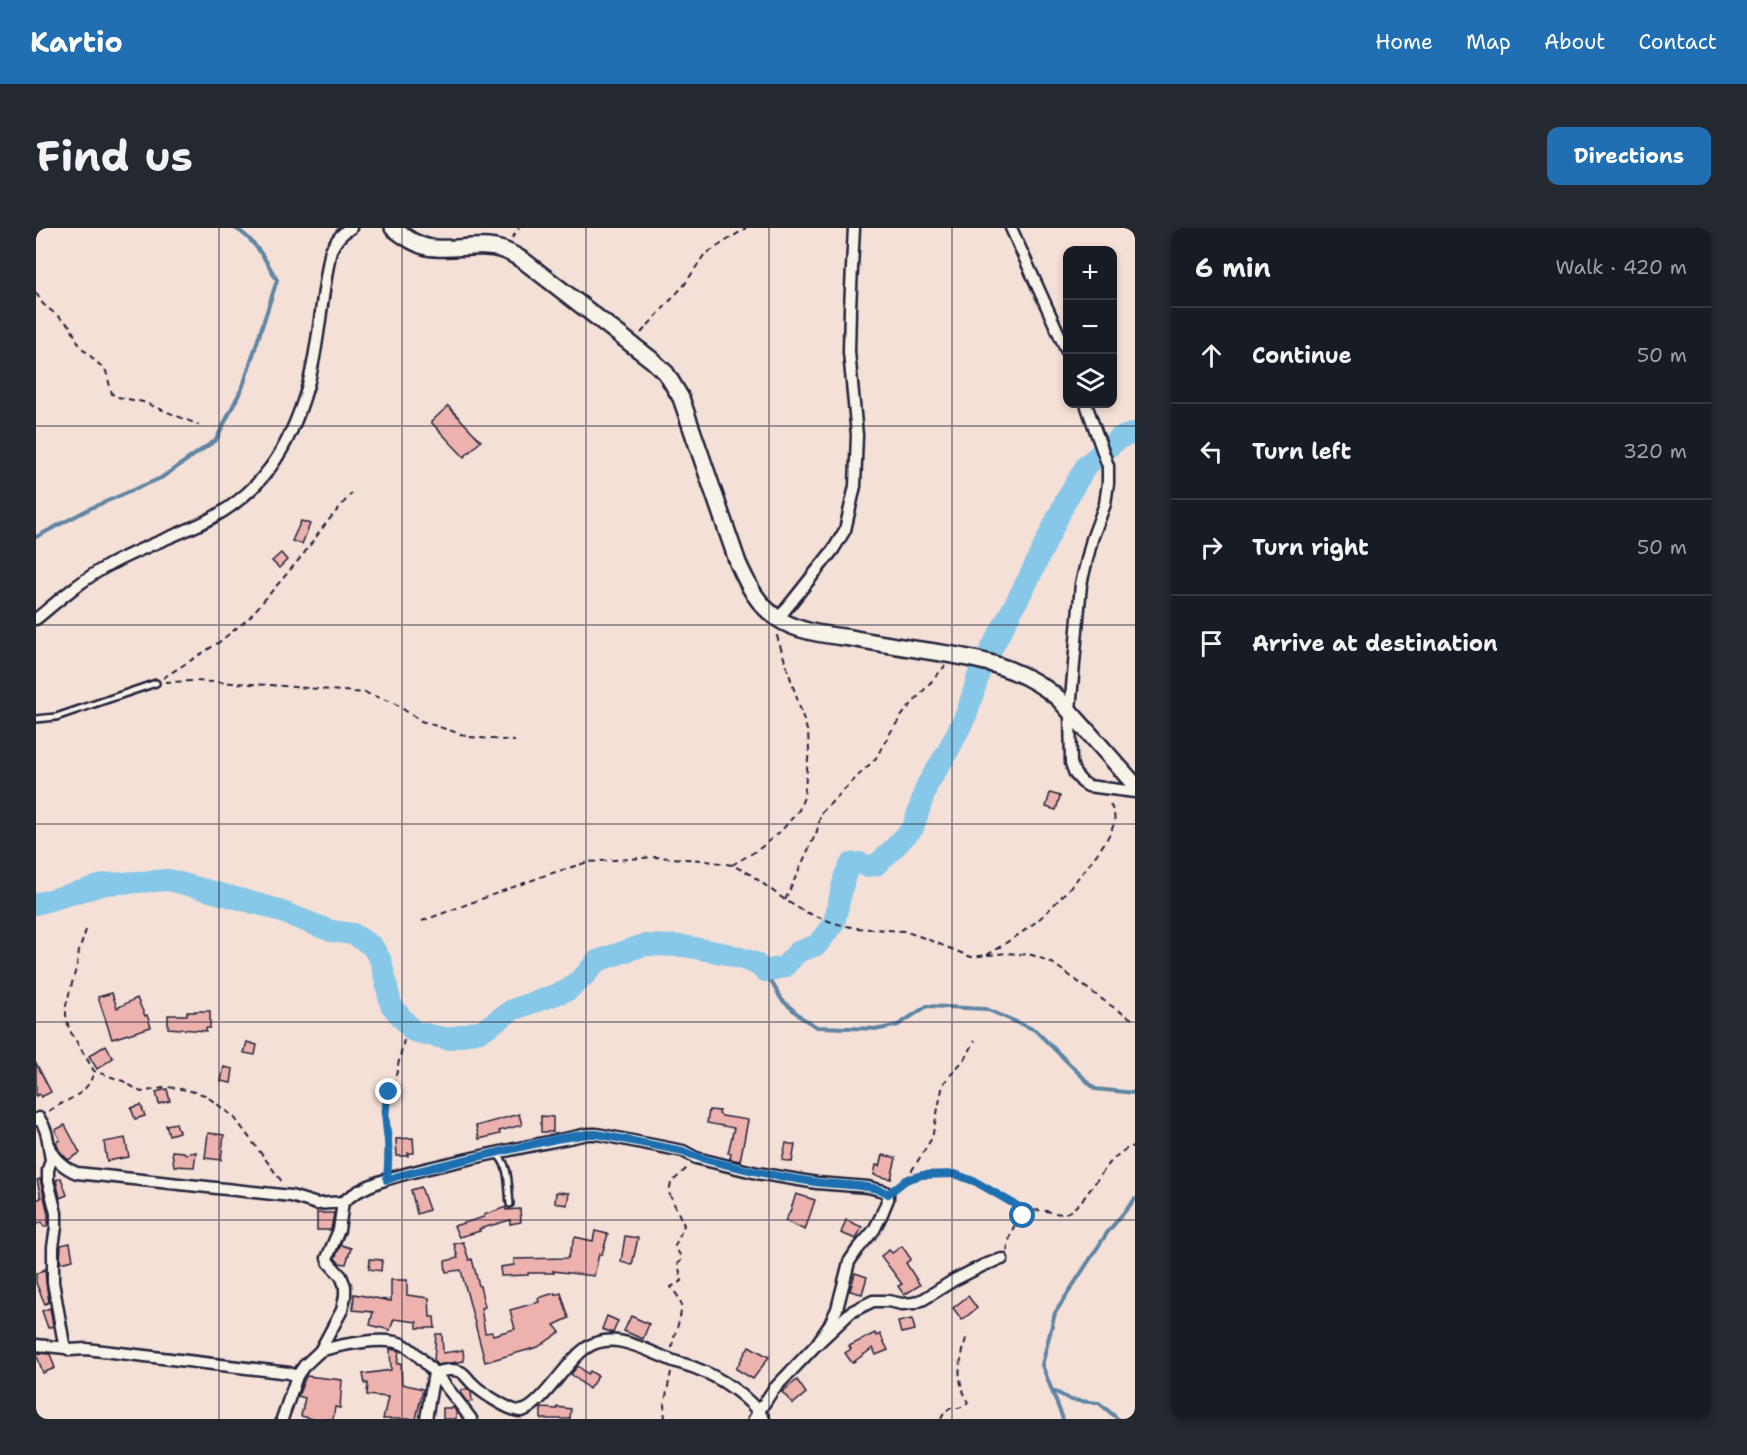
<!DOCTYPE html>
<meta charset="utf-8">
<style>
:root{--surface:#171b24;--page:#242831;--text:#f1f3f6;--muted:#9ea1a6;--line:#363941;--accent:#1f6fb2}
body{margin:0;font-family:"Shantell Sans",sans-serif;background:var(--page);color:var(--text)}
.controls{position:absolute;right:18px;top:18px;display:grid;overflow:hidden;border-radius:12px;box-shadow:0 3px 9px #0003}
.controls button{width:54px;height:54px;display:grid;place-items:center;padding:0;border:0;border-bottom:2px solid var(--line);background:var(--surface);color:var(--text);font:30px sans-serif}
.stop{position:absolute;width:18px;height:18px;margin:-14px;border:4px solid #1f6fb2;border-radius:50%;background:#fff}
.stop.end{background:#1f6fb2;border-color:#fff;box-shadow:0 2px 6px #0008}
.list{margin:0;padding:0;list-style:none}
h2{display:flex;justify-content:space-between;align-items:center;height:78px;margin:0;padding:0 24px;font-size:26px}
h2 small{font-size:20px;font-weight:400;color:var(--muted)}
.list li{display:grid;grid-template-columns:39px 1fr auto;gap:18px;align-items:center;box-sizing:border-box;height:96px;padding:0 24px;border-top:2px solid var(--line)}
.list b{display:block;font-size:22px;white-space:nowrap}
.list em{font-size:20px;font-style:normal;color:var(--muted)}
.icon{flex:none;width:33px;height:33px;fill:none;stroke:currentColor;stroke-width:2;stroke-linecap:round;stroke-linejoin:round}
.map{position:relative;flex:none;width:1099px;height:1191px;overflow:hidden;border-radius:12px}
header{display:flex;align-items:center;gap:36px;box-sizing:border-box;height:84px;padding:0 30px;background:var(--accent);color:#fff}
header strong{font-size:28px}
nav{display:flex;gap:33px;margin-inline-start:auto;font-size:21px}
.intro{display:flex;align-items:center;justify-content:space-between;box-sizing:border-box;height:144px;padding:0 36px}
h1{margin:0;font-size:42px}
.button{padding:15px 27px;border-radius:12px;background:var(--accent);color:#fff;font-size:21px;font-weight:700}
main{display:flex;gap:36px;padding:0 36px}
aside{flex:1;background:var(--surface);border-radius:12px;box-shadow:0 3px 9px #0003}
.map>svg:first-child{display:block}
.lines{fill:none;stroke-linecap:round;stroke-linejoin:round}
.stream{stroke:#5f85a3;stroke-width:4}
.river{stroke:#87c7e8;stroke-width:22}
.building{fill:#eeb2ae;stroke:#22223b;stroke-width:1.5}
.lane-casing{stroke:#22223b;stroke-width:10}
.street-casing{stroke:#22223b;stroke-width:15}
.secondary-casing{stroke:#22223b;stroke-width:20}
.path{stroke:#22223b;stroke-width:2;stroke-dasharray:6 4.5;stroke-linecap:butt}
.lane{stroke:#f7f3e8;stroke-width:5}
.street{stroke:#f7f3e8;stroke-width:10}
.secondary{stroke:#f7f3e8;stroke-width:15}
.route{stroke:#1f6fb2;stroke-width:8}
.grid{fill:none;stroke:#22223b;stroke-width:1.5;stroke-opacity:0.55}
</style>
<header>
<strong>Kartio</strong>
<nav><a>Home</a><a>Map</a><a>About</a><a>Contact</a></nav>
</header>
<div class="intro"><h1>Find us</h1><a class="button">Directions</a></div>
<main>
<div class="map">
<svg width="1099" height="1191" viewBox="0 0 1099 1191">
<rect width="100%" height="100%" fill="#f4e0d7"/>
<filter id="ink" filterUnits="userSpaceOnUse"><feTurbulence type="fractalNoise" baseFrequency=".0167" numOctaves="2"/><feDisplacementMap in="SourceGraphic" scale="12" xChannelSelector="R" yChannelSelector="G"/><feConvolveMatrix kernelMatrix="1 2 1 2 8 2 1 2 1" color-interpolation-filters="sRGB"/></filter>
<g filter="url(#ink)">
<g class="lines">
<g class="stream">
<path d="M 0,309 L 55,280 L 125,250 L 180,212 L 207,158 L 241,52 C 231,34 218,10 199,0"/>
<polyline points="729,743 746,772 766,790 781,799 844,801 862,797 891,778 950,781 999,802 1059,861 1099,865"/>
<polyline points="1016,1162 1035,1172 1063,1175 1082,1191"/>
<polyline points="1027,1191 1006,1137 1019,1085 1071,1005 1099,971"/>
</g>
<g class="river">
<polyline points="952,427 993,350 1030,272 1050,238 1083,210 1099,205"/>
<polyline points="0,676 70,656 133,652 233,679 295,703 317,706 336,718 345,733 355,777 377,803 411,811 447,802 476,782 532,762 549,747 561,733 608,717 648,718 691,726 719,735 729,743 748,739 762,724 781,717 798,695 809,647 815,636 824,635 830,638 840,637 855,623 877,600 891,557 912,523 931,485 945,439"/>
</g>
</g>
<g class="building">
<polygon points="412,178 445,213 428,229 395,194"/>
<polygon points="265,293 274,296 266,316 256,313"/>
<polygon points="245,325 251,332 243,340 236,333"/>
<polygon points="1014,565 1024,568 1020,582 1010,579"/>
<polygon points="76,765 81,780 101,770 109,788 111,787 115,799 76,811 62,769"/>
<polygon points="159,783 174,783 174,800 170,800 170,803 132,800 132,787 151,787 151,784 159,784"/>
<polygon points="211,814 221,817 219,827 208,825"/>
<polygon points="70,817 77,830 61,841 53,828"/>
<polygon points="0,835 15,864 5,869 3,866 0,868"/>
<polygon points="188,839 197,841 195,855 185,853"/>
<polygon points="131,861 134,873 123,876 120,864"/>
<polygon points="105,877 109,888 99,891 95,880"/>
<polygon points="673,882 684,883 683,886 686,888 712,892 704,933 694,931 695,925 692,925 698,900 671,895"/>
<polygon points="483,886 486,897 463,903 464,906 443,911 440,898"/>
<polygon points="505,888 517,889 517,904 505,904"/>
<polygon points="140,895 143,904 133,907 130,897"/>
<polygon points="29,897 44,925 32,932 23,922 20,914 24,912 19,902"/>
<polygon points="172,905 188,907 185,932 169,930"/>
<polygon points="89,910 93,929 71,933 68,914"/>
<polygon points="377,910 378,925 372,925 372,928 361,928 360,911"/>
<polygon points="750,915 759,917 756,934 746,932"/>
<polygon points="136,923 148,924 149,926 160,924 158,939 138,938"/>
<polygon points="847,927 860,930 855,951 838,947 840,937 844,938"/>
<polygon points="25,950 31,967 24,970 20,952"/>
<polygon points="4,951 12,986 12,997 8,999 6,994 0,997 0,972 5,970 1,952"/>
<polygon points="385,959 393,982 381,986 375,962"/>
<polygon points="520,964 533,965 531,977 519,975"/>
<polygon points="760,966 779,972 769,1002 749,993 754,984"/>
<polygon points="470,979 470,982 484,981 485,994 474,996 474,992 443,1001 444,1003 423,1009 418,998 448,989 448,987"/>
<polygon points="281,985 298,985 295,1002 281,1002"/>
<polygon points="810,992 826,999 820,1011 805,1005"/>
<polygon points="559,1003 572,1006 566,1026 563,1026 558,1048 517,1043 518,1045 492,1045 492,1047 465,1048 464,1039 478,1037 478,1031 532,1030 539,1009 557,1013"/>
<polygon points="589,1008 602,1010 596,1037 585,1034"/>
<polygon points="427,1014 433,1032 436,1031 443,1058 444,1058 449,1079 445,1080 449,1105 456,1104 457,1107 479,1101 474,1082 503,1074 502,1070 512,1067 519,1065 519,1067 525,1065 533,1090 518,1097 524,1104 502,1119 449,1134 425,1042 410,1044 409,1033 422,1030 418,1016"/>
<polygon points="34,1015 37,1032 24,1035 25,1017"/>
<polygon points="305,1017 315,1020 310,1036 303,1035 299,1030"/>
<polygon points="866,1018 875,1031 870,1035 884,1057 868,1067 862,1058 866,1056 845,1028 853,1022 856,1025"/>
<polygon points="334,1031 346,1032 345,1043 333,1041"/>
<polygon points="9,1041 10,1055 13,1074 9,1076 0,1055 0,1046"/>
<polygon points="819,1045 831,1049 826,1066 814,1063"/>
<polygon points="355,1052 371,1052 371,1067 393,1070 394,1089 398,1089 399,1100 381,1100 381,1094 358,1091 354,1102 334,1097 337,1084 317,1082 318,1066 355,1073"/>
<polygon points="932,1068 941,1080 926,1092 917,1080"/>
<polygon points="14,1080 17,1098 12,1100 6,1083"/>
<polygon points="571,1088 582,1093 577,1105 566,1101"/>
<polygon points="595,1088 613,1096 607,1111 588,1103"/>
<polygon points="876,1091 879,1102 865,1105 862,1094"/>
<polygon points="839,1105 840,1108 844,1106 852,1122 840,1127 837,1120 816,1135 809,1125 815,1121 813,1118"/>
<polygon points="400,1106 406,1106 407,1125 427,1122 428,1133 401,1137 398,1133"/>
<polygon points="713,1118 733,1129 717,1151 700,1141"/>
<polygon points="354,1121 363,1123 361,1136 365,1135 366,1156 387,1161 380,1191 347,1191 352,1169 331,1167 332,1155 329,1156 327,1146 355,1142"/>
<polygon points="0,1125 14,1126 19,1140 7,1145"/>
<polygon points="542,1138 552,1146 554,1143 562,1148 553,1161 535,1146"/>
<polygon points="270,1148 306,1152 304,1180 299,1179 297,1191 276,1191 265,1188 269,1170 262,1168"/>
<polygon points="761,1152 770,1165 757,1176 746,1164"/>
<polygon points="431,1161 435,1164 436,1173 431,1174 425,1166 425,1162"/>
<polygon points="521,1179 535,1181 534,1191 505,1191 505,1180 521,1181"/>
<polygon points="407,1180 418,1180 420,1184 420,1191 407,1191"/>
</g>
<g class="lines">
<g class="lane-casing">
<g id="lane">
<polyline points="0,491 20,489 120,455"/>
<path d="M 459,926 C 474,932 472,961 474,976"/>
</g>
</g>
<g class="street-casing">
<g id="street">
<polyline points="975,0 1032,126"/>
<polyline points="1050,176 1072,238 1072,255 1069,276 1056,311 1045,356 1034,482 1035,535 1039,546 1046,554 1052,558 1099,564"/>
<path d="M 0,391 C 23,372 47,351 73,337 C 102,321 134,310 164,296 C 226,267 254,220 272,157 C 284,113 285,67 295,22 C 300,13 305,5 315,0"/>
<polyline points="742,391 797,322 809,302 819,258 821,207 813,124 814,80 818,0"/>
<path d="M 0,892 L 3,890 C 10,900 11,907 13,918 C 16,930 30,941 41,945 L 255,968 L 281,976 L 307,974"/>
<polyline points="13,920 15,932 12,942 12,953 20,985 20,999 17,1019 17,1054 28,1116 30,1120"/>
<polyline points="0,1117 30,1120 34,1122 50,1121 253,1145 261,1148"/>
<path d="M 284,1123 C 303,1117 348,1108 366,1116 C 385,1124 422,1173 435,1191"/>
<path d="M 398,1145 C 407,1143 416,1140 425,1144 C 430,1147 433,1153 438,1157 C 445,1164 475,1184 485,1183 C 504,1181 531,1132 550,1120 C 576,1102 607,1121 633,1131 C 641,1135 650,1136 659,1140 C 684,1149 713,1169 728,1191"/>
<path d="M 246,1191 L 261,1148 L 268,1138 L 284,1123 L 306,1082 L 309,1068 L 309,1058 L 305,1048 L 293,1035 L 291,1030 L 303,1002 L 307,974 C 330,954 365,947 393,940 C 446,927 499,917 552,906 L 561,906 L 647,923 L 660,930 L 721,945 L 781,955 L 832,959 L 848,963 L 852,966 L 852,971 L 845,988 L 838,1002 L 821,1022 L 813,1034 L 801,1081 L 793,1098 L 780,1117"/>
<polyline points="390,1191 398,1145"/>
<polyline points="718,1191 737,1162 780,1117 815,1084 837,1073 852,1073 866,1076 878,1075 888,1071 918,1052 948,1037 966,1031"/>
</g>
</g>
<g class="secondary-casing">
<path id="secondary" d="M 357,0 C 367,8 378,16 391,19 C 415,24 442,14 467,22 C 474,24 481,29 488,33 L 616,132 L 630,145 L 645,170 L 702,335 C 712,357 721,376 741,390 C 761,404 791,407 815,410 C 841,415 866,419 892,423 C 940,430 984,438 1022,470 L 1099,557"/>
</g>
<g class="path">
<polyline points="476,10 483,0"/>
<polyline points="0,65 7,76 34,98 44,118 70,143 76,166 82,169 107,174 163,197"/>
<polyline points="605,105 649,56 668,27 710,0"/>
<polyline points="127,450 182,415 212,391 266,328 291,294 316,265"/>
<polyline points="129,454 159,453 235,457 330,465 358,475 385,493 434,509 479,513"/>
<polyline points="696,637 722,622 746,602 763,582 768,569 773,522 772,505 740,405"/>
<polyline points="749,672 781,603 785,585 840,530 854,505 867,486 909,438"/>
<polyline points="386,693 510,647 552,634 620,629 665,632 696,637 714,646 749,672 769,684 798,695 819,700 868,703 891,711 935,729 970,725 996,727 1015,734 1074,777 1099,793"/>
<polyline points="50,702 43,723 41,737 30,777 30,787 33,801 58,843 87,853 105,864 132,859 151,862 169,867 198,889 247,955"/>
<path d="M 951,727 C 968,716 985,706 1001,693 C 1020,677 1073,618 1078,595 C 1080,587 1076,579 1072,573"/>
<path d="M 13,883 C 32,870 52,868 58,843"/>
<polyline points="352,940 352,914 348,886 349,875 361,844 362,837 368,812"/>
<polyline points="870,952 896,910 907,856 931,828 939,812"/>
<path d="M 861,959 C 904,924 953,962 992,984"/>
<path d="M 971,1023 C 975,999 983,978 1011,983 C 1020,985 1026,988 1034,983 C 1058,967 1070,924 1099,918"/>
<path d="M 636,1120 C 637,1106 649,1085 644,1072 C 642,1068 638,1063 635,1059 L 646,1053 L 642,1036 L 646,1031 L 639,1018 L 648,997 L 633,965 L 635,955 L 652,939"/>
<polyline points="629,1191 628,1178 635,1144"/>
<path d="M 905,1191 L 908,1185 L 914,1180 L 923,1180 L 932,1175 C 919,1145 923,1141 930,1110"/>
</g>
<use href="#lane" class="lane"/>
<use href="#street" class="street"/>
<use href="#secondary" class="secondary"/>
</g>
</g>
<g class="lines" filter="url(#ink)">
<path class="route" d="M 353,864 C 347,883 350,894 352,913 C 353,926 352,939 351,952 L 362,948 L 411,936 L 520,911 L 552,906 L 561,906 L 647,923 C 663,931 679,934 696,938 C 723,945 751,950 779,954 C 795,957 842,956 852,966 L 870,952 L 886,947 L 919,946 L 940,954 L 992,984 L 987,988"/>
</g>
<path class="grid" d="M 183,0 L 183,1191M 366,0 L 366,1191M 550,0 L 550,1191M 733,0 L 733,1191M 916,0 L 916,1191M 0,198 L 1099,198M 0,397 L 1099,397M 0,596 L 1099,596M 0,794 L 1099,794M 0,992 L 1099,992"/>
</svg>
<div class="controls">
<button>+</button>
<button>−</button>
<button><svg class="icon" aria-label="layers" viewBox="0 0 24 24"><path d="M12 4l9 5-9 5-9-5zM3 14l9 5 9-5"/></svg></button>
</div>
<div class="stop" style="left:987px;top:988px"></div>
<div class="stop end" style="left:353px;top:864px"></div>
</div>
<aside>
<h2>6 min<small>Walk · 420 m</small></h2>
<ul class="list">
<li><svg class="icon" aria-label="ahead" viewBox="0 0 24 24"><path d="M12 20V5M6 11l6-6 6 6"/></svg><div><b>Continue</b></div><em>50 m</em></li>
<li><svg class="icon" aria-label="left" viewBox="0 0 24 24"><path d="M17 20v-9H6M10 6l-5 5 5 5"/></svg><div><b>Turn left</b></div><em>320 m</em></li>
<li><svg class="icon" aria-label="right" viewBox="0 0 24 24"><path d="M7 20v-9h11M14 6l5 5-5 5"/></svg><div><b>Turn right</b></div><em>50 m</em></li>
<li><svg class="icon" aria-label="arrive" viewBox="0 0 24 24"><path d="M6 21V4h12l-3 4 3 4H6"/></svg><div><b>Arrive at destination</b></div></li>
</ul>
</aside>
</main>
